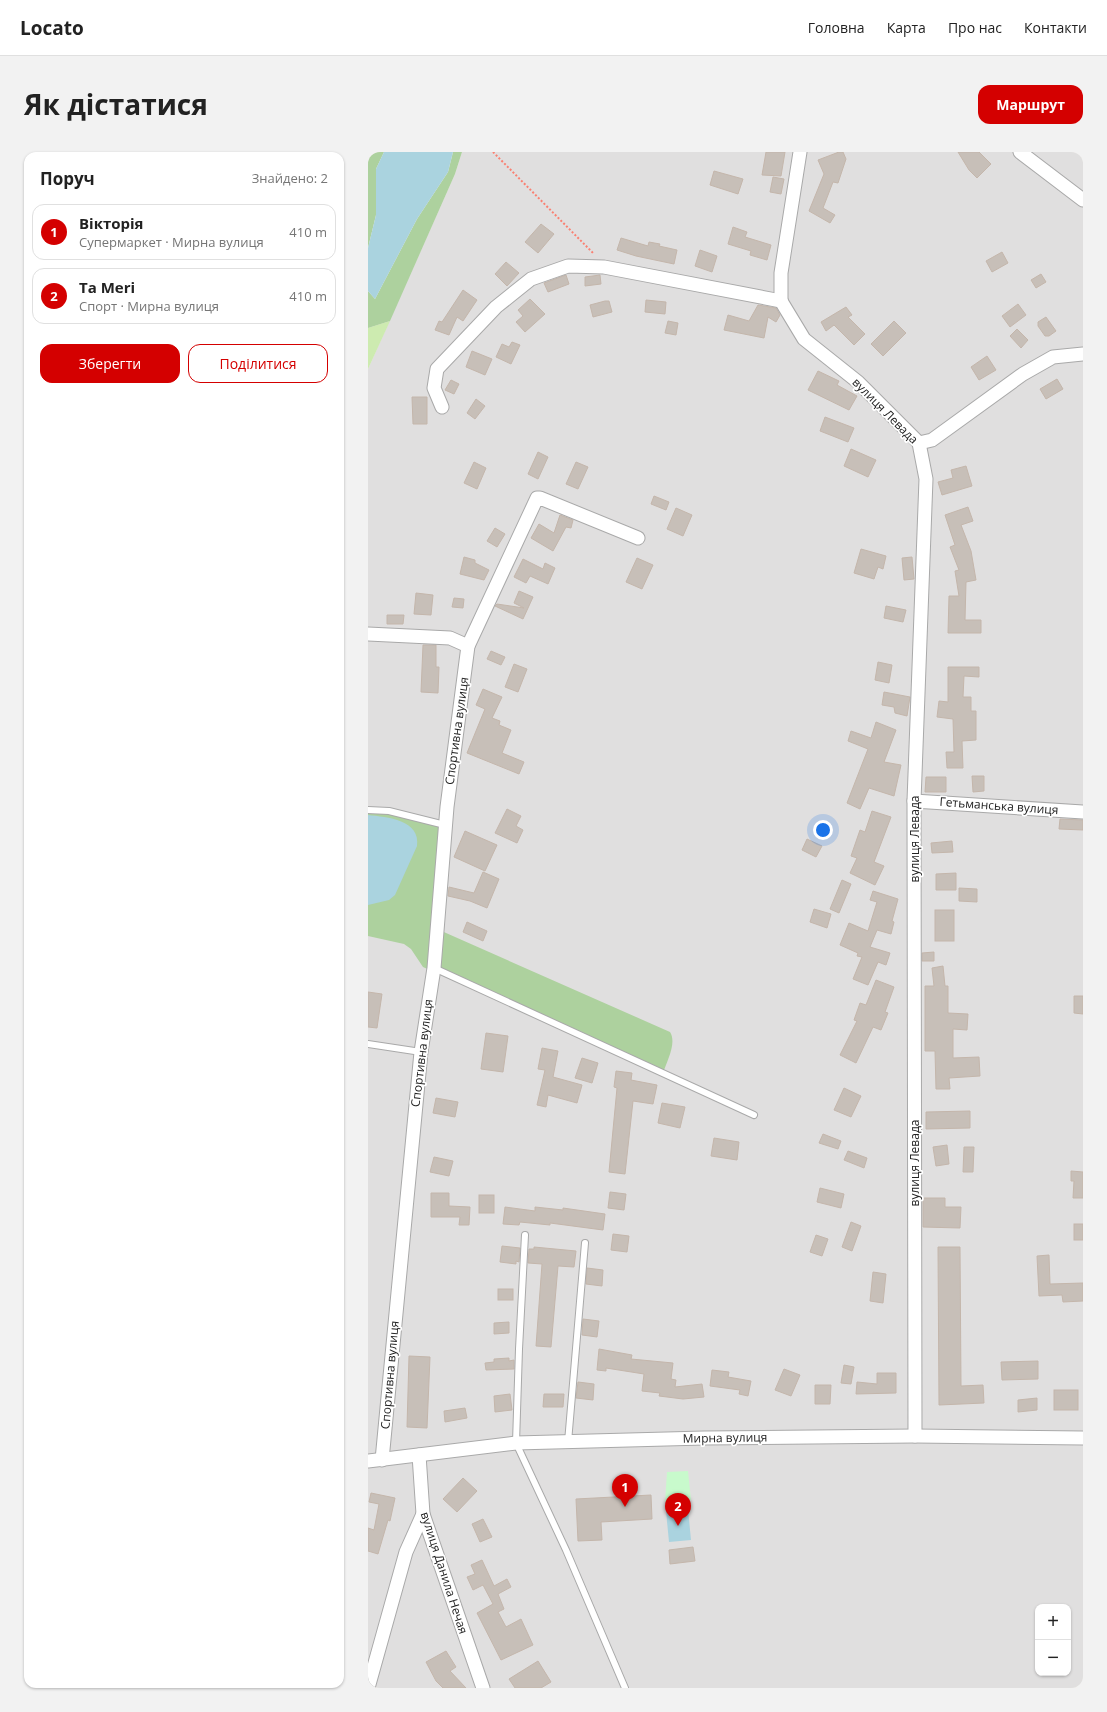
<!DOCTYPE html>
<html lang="uk">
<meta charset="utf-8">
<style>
:root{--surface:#fff;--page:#f2f2f2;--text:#222;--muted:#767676;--line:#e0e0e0;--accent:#d40000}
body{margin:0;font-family:"Open Sans",sans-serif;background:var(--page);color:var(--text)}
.controls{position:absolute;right:12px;bottom:12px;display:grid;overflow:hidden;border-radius:8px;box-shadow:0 1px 3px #0004}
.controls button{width:36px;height:36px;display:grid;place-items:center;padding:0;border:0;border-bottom:1px solid var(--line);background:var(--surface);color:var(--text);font:20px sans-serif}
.you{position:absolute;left:455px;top:678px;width:14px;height:14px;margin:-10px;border:3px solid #fff;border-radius:50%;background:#1a73e8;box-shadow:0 0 0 6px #1a73e833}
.badge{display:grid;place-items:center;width:26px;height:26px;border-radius:50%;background:var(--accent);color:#fff;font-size:13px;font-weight:700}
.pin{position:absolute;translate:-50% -33px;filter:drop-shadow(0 1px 2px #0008)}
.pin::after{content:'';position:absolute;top:21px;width:14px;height:12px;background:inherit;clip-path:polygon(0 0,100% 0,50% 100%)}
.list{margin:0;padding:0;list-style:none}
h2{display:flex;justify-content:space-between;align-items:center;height:52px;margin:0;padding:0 16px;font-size:17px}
h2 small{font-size:13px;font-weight:400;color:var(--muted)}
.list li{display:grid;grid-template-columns:26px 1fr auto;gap:12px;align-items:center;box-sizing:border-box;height:56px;margin:0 8px 8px;padding:0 8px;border:1px solid var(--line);border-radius:12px}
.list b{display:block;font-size:15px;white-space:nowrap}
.list p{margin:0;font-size:13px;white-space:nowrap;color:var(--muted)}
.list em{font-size:13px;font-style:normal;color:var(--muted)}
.actions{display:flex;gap:8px;padding:12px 16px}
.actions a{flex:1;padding:9px 0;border:1px solid var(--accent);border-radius:12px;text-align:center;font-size:14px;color:var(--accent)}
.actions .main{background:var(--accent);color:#fff}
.map{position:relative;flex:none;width:715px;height:1536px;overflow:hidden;border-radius:12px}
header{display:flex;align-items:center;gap:24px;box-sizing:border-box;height:56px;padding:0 20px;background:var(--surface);border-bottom:1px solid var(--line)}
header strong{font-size:19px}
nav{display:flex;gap:22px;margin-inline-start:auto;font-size:14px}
.intro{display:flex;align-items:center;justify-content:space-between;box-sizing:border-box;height:96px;padding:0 24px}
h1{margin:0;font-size:28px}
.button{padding:10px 18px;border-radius:12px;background:var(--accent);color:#fff;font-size:14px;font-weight:700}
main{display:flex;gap:24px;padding:0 24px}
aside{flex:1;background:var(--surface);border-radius:12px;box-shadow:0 1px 3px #0004}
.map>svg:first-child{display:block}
.residential{fill:#e0dfdf;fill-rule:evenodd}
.grass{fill:#cdebb0}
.forest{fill:#add19e}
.park{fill:#c8facc}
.water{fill:#aad3df}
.building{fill:#c7bfb8;stroke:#c4b6ab}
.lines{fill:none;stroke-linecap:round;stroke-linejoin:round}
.service-casing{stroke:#a9a9a9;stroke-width:8}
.minor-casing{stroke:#a9a9a9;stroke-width:15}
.path{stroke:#fa8072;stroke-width:2;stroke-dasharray:2 2;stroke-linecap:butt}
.service{stroke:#fff;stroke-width:6}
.minor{stroke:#fff;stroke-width:13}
.labels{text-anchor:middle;stroke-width:3.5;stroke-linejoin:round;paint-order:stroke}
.street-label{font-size:12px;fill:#222;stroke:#fff}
</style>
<header>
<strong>Locato</strong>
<nav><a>Головна</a><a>Карта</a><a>Про нас</a><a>Контакти</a></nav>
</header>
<div class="intro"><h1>Як дістатися</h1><a class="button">Маршрут</a></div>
<main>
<aside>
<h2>Поруч<small>Знайдено: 2</small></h2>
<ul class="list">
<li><span class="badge">1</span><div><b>Вікторія</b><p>Супермаркет · Мирна вулиця</p></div><em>410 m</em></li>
<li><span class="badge">2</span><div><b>Ta Meri</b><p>Спорт · Мирна вулиця</p></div><em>410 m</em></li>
</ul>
<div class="actions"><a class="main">Зберегти</a><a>Поділитися</a></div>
</aside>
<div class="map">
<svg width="715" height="1536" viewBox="0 0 715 1536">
<rect width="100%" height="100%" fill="#f2efe9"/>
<path class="residential" d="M 94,0 L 715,0 L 715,1536 L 0,1536 L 0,217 L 87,22 ZM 670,1455 L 700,1455 L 700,1521 L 670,1521 Z"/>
<polygon class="grass" points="22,169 0,217 0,176"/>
<g class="forest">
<polygon points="0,0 16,0 8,17 8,63 0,96"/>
<polygon points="85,0 94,0 87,22 22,169 0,176 0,139 7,147 49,67 80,20"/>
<path d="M 0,658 L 77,673 L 69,777 L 302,880 C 309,891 299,909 295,921 L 55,815 L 43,797 L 36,792 L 0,784 Z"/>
</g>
<polygon class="park" points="320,1319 323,1348 297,1350 299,1320"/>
<g class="water">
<polygon points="16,0 85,0 80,20 49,67 7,147 0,139 0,96 8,63 8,17"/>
<path d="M 0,663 C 19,665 53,668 49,694 L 27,743 L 21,748 L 0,753 Z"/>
<polygon points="320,1357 323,1388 301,1390 298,1359"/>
</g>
<g class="building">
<polygon points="398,0 417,0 413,24 394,23"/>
<polygon points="471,0 475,0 478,7 470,31 465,30 455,56 467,63 462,71 441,59 456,22 450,8"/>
<polygon points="590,0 611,0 623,12 609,26 601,18"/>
<polygon points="346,19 375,27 370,42 342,33"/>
<polygon points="405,25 416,27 413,42 402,40"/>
<polygon points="173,72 186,82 170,101 157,90"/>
<polygon points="365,75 379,80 377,85 403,93 399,108 382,103 383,99 360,92"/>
<polygon points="253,86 280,94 281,90 292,92 291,94 309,98 306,112 268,104 249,98"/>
<polygon points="332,98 349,104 344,120 327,114"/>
<polygon points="634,100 640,111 624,120 618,109"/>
<polygon points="138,110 151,121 139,134 127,122"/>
<polygon points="673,122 678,130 668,136 663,128"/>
<polygon points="198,123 201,132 180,140 176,131"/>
<polygon points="232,123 233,132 217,134 217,125"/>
<polygon points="95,138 109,148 95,169 89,165 81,183 67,178 71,169 74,170"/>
<polygon points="162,147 177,162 157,180 148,170 155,164 150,158"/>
<polygon points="278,148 298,150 297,162 277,160"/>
<polygon points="237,149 241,149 244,160 225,165 222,153"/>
<polygon points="650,152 658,163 642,175 634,164"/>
<polygon points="390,153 408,156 412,163 408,170 400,165 396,186 356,178 360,163 381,169"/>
<polygon points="478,155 484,163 480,165 497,182 486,193 466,173 458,179 453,170"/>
<polygon points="678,165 688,179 681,184 677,184 670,174 670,170"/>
<polygon points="300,169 310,171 308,183 297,181"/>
<polygon points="526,169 538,181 515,204 503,192"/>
<polygon points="649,177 660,188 653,196 642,184"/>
<polygon points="144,190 152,193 143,212 128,205 134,192 141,195"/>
<polygon points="104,199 124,207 117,223 98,215"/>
<polygon points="619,204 628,218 611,228 603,215"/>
<polygon points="450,219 471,229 469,233 489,244 481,258 440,238"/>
<polygon points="689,227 695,237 678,247 672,237"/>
<polygon points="83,228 91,232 86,242 77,238"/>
<polygon points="44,245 59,245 59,272 45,272"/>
<polygon points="108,247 117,254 107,267 99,261"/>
<polygon points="457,265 486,276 480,290 452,279"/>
<polygon points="483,297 508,308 500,325 476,314"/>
<polygon points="170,300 180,305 170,327 160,322"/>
<polygon points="106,310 118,316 109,337 96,331"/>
<polygon points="208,310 220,315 210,337 198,332"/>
<polygon points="598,314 604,334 574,343 570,330 585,326 583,318"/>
<polygon points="286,344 301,350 298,358 283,352"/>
<polygon points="600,355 605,369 593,373 603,399 608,428 598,430 597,468 613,468 613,481 580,481 581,444 591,444 587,419 591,418 582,395 587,393 577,363"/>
<polygon points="308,356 324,363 315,384 299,377"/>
<polygon points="192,363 205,368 203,376 198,375 185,399 163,386 171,372 186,381"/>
<polygon points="127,376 137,382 129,395 119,389"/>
<polygon points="493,397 518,404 515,417 510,415 506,427 486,421"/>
<polygon points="96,405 107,408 107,411 121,418 116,428 92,422"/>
<polygon points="544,405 546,427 536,428 534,406"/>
<polygon points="269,406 285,413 274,437 258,430"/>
<polygon points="155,407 175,417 177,411 187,416 180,432 162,424 158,431 146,425"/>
<polygon points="151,439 165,445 155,467 127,454 129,452 156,456 146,451"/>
<polygon points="48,441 65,443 63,463 46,462"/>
<polygon points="86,446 96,447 95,456 84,455"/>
<polygon points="518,454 538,458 535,470 516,466"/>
<polygon points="19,463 36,463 35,472 19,472"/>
<polygon points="55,493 68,493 68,515 71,515 70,541 53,540"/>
<polygon points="123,499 137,505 133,513 119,507"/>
<polygon points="510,510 524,513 521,531 507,528"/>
<polygon points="146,512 159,517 150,540 137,535"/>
<polygon points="580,515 611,515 611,525 596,524 595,545 603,545 603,559 608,559 608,588 594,589 595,616 579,616 578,600 586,600 585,567 569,565 571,549 580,550"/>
<polygon points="115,537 134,545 124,566 132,569 131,573 143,578 134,601 156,610 151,622 99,601 117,557 108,553"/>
<polygon points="516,540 542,545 539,564 527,561 526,555 514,553"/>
<polygon points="508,570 528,578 516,610 533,613 526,644 501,636 492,657 479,651 500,597 480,589 483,579 503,586"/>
<polygon points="604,624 616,624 616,639 605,640"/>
<polygon points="558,625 578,625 578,640 557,640"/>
<polygon points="139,657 153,664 148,674 155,678 149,691 127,681"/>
<polygon points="504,659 523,665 506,710 516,714 507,733 482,721 489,706 483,704 492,678 497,680"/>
<polygon points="692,667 715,668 715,678 691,677"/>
<polygon points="97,679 129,693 117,719 86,705"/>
<polygon points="439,687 454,694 448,705 434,698"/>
<polygon points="584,689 585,700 564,701 563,691"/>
<polygon points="115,720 131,727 119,756 102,749 80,744 81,735 106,741"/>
<polygon points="588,721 588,738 568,738 568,722"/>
<polygon points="474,728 483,732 471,761 462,757"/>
<polygon points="591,736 609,737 609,750 591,749"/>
<polygon points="505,739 530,747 524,769 526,770 523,782 509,778 502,795 522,801 518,813 510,810 500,833 485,827 494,805 489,804 490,801 472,793 481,771 500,779 509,750 502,748"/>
<polygon points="446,757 463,762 459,776 442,770"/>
<rect x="567" y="758" width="19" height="31"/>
<polygon points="99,770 119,779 115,789 95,780"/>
<polygon points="566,800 566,809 554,809 554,801"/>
<polygon points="575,814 577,834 580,834 580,861 600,862 599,878 585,877 585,906 611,905 612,924 581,926 582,937 568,937 567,899 557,899 557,834 566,834 564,816"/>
<polygon points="508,828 526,835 517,860 520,861 513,878 505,875 488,911 472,903 489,869 486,868 492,851 498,853"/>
<polygon points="0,840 14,842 9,876 0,875"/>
<polygon points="706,844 715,844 715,862 706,861"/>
<polygon points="118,881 140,884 135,920 113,917"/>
<polygon points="174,896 190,899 185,925 214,933 209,951 180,943 178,955 169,953 177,918 170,917"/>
<polygon points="214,906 230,911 224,931 207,926"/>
<polygon points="248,919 264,921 263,928 289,933 285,952 265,949 257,1022 241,1020 249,936 246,935"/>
<polygon points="476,936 493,944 483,965 466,958"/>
<polygon points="68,946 90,950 87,965 65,961"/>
<polygon points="294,951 317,955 312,976 290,971"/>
<polygon points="602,959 602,976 558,977 558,960"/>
<polygon points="455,982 473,989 470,997 451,991"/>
<polygon points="346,986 371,990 369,1008 343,1004"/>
<polygon points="579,993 581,1012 568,1014 565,995"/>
<polygon points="596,995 606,995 605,1020 595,1020"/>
<polygon points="480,999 499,1006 496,1016 476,1008"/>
<polygon points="66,1005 85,1009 81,1024 62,1020"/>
<polygon points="703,1019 715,1020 715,1046 705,1046 706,1029 703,1029"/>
<polygon points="452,1036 476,1042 473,1056 449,1050"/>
<polygon points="242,1040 258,1042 256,1058 240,1056"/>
<polygon points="63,1041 81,1041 81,1054 102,1055 101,1073 91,1073 92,1065 63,1065"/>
<rect x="111" y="1043" width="15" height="18"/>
<polygon points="555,1046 577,1046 577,1055 593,1055 592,1076 555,1075"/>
<polygon points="137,1055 167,1059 167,1055 195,1058 195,1056 237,1062 235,1078 182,1071 182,1073 152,1070 151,1073 135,1072"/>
<polygon points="483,1070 493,1074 484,1099 474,1095"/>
<rect x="706" y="1072" width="9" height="16"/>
<polygon points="245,1082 261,1084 259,1100 243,1098"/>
<polygon points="448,1083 460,1087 454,1104 442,1100"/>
<polygon points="134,1094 152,1096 151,1110 148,1109 148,1112 132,1110"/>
<polygon points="166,1095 208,1099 206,1115 190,1114 183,1195 168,1194 174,1112 160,1111 161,1097 166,1097"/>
<polygon points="570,1095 592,1095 593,1234 615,1233 616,1251 571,1253"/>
<polygon points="681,1103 682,1132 715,1131 715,1149 695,1150 694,1143 671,1144 669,1104"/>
<polygon points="219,1116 235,1118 234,1134 218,1132"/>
<polygon points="505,1120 518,1122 515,1151 502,1149"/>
<rect x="130" y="1137" width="15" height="11"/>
<polygon points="215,1167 231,1169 229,1185 214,1183"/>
<polygon points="141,1170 141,1181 126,1182 126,1171"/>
<polygon points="231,1197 264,1203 263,1207 305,1211 303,1227 308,1228 307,1235 334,1232 336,1245 315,1247 291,1244 292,1241 274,1239 276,1222 238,1216 238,1219 229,1218"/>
<polygon points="41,1204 62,1205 59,1276 39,1275"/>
<polygon points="141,1206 141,1209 146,1208 146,1217 118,1218 117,1211 126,1210 126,1207"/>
<polygon points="670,1209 670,1227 634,1228 633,1210"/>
<polygon points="476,1213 486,1215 483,1232 473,1231"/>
<polygon points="416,1217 432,1223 423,1244 407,1238"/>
<polygon points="344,1218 361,1220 360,1225 383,1229 380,1244 371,1242 372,1238 342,1234"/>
<polygon points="509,1221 528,1221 528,1241 488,1242 489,1230 509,1232"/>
<polygon points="210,1230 226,1232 225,1248 208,1246"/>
<polygon points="447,1233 463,1233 462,1252 447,1252"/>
<rect x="686" y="1238" width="24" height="20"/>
<polygon points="142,1242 144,1258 127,1260 126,1244"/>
<polygon points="176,1242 196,1242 195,1255 175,1255"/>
<polygon points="669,1246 669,1258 650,1260 650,1248"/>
<polygon points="97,1256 99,1266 77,1270 76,1259"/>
<polygon points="95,1326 109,1339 89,1360 75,1347"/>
<polygon points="3,1341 27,1346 22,1369 20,1368 10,1402 0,1399 0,1376 6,1378 11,1352 1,1350"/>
<polygon points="283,1343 284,1367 233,1370 234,1388 210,1389 208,1347"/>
<polygon points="115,1367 124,1385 112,1390 104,1372"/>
<polygon points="325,1395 327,1409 302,1412 301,1398"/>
<polygon points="114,1408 126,1434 139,1427 143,1435 130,1442 136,1457 130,1460 138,1475 153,1467 165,1493 133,1508 109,1461 125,1452 115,1433 105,1438 99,1425 107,1422 103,1413"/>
<polygon points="78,1499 88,1515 82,1519 98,1536 75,1536 68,1529 58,1510"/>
<polygon points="170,1509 183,1530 173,1536 147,1536 141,1527"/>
</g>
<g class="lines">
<g class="service-casing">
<g id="service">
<polyline points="0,658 21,659 77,673"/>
<polyline points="66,816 386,963"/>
<polyline points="0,892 53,900"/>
<polyline points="157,1083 151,1197 148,1291 198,1398 257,1536"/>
<polyline points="200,1290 217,1091"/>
</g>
</g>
<g class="minor-casing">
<g id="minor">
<polyline points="652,0 715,48"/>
<polyline points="413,149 436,187 490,230 551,291 558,327 546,649 547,1284"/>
<polyline points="413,149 413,121 432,0"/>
<polyline points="74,255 66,236 69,217 128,155 163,127 200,114 236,115 413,149"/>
<polyline points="551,291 564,288 655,222 685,205 715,202"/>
<polyline points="0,482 82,486 100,494"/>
<polyline points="546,649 715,660"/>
<polyline points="51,1303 55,1362 115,1536"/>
<polyline points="14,1308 53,900 66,816 79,655 100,494 169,346 172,346 270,386"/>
<polyline points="0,1309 148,1291 336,1286 547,1284 715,1286"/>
<polyline points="0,1536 38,1400 55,1362"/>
</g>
</g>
<polyline class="path" points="125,0 226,102"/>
<use href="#service" class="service"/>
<use href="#minor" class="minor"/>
</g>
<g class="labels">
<g class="street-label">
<text transform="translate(517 259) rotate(45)" y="4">вулиця Левада</text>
<text transform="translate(89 579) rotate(-82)" y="4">Спортивна вулиця</text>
<text transform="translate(631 654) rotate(4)" y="4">Гетьманська вулиця</text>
<text transform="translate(547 687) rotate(-90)" y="4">вулиця Левада</text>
<text transform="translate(54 901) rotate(-83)" y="4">Спортивна вулиця</text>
<text transform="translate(547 1011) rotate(-90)" y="4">вулиця Левада</text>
<text transform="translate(22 1223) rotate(-85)" y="4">Спортивна вулиця</text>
<text transform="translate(357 1286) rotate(-1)" y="4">Мирна вулиця</text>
<text transform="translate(76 1421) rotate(72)" y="4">вулиця Данила Нечая</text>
</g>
</g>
</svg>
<div class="controls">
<button>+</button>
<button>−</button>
</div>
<div class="you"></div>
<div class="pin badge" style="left:257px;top:1355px">1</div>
<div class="pin badge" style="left:310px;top:1374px">2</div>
</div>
</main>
